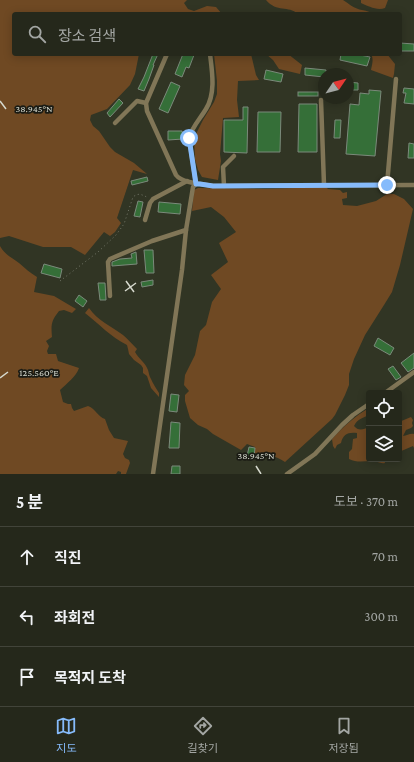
<!DOCTYPE html>
<html lang="ko">
<meta charset="utf-8">
<style>
:root{--surface:#25281b;--page:#2d3024;--text:#f1f3f6;--muted:#a3a6a3;--line:#42443a;--accent:#86bbfb}
body{margin:0;font-family:"Crimson Pro","Noto Sans KR",serif;background:var(--page);color:var(--text)}
.controls{position:absolute;right:12px;bottom:12px;display:grid;overflow:hidden;border-radius:4px;box-shadow:0 2px 10px #0003}
.controls button{width:36px;height:36px;display:grid;place-items:center;padding:0;border:0;border-bottom:1px solid var(--line);background:var(--surface);color:var(--text);font:20px sans-serif}
.compass{position:absolute;left:318px;top:68px;width:36px;height:36px;border-radius:50%;background:var(--surface);box-shadow:0 2px 10px #0003;rotate:55deg}
.stop{position:absolute;width:12px;height:12px;margin:-9px;border:3px solid #86bbfb;border-radius:50%;background:#fff}
.stop.end{background:#86bbfb;border-color:#fff;box-shadow:0 1px 4px #0008}
.list{margin:0;padding:0;list-style:none}
h2{display:flex;justify-content:space-between;align-items:center;height:52px;margin:0;padding:0 16px;font-size:17px}
h2 small{font-size:13px;font-weight:400;color:var(--muted)}
.list li{display:grid;grid-template-columns:26px 1fr auto;gap:12px;align-items:center;box-sizing:border-box;height:60px;padding:0 16px;border-top:1px solid var(--line)}
.list b{display:block;font-size:15px;white-space:nowrap}
.list em{font-size:13px;font-style:normal;color:var(--muted)}
.icon{flex:none;width:22px;height:22px;fill:none;stroke:currentColor;stroke-width:2;stroke-linecap:round;stroke-linejoin:round}
.map{position:relative;flex:none;width:414px;height:474px;overflow:hidden}
.search{position:absolute;background:var(--surface);box-shadow:0 2px 10px #0003;left:12px;right:12px;top:12px;height:44px;display:flex;align-items:center;gap:10px;box-sizing:border-box;padding:0 14px;border-radius:4px;color:var(--muted);font-size:15px}
.sheet{height:232px;background:var(--surface)}
nav{display:flex;justify-content:space-around;align-items:center;box-sizing:border-box;height:56px;border-top:1px solid var(--line);background:var(--surface);font-size:11px;color:var(--muted)}
nav a{display:grid;justify-items:center;gap:2px}
nav .on{color:var(--accent)}
.map>svg:first-child{display:block}
.green{fill:#6f4923}
.building{fill:#356f38;stroke:#7b8a7b}
.lines{fill:none;stroke-linecap:round;stroke-linejoin:round}
.path{stroke:#76796b;stroke-width:1;stroke-dasharray:1 3;stroke-linecap:butt}
.minor{stroke:#817657;stroke-width:4.5}
.route{stroke:#86bbfb;stroke-width:5}
.ticks{fill:none;stroke:#d6d9ce;stroke-width:1.5}
.ticks-label{font-size:10px;text-anchor:middle;fill:#d6d9ce;stroke:#1a1b14;stroke-width:3.5;stroke-linejoin:round;paint-order:stroke}
</style>
<div class="map">
<svg width="414" height="474" viewBox="0 0 414 474">
<rect width="100%" height="100%" fill="#313524"/>
<g class="green">
<polygon points="0,0 187,0 184,3 188,9 194,11 207,6 216,7 222,14 14,14 14,54 139,54 135,74 130,85 107,109 91,115 90,120 93,126 99,131 110,147 115,152 134,163 147,174 133,170 117,218 121,223 115,232 110,236 104,232 85,255 71,247 43,247 9,236 0,238"/>
<path d="M 266,0 L 343,0 C 349,4 355,9 362,10 C 367,11 371,12 375,14 L 298,14 C 288,5 277,13 266,0 Z"/>
<path d="M 361,0 L 388,0 L 385,8 C 377,11 368,6 361,3 Z"/>
<polygon points="214,54 251,54 256,75 259,80 238,81 237,100 239,117 223,118 220,154 221,161 218,180 202,177 198,170 195,159 194,138 203,120 214,102 217,94 217,81"/>
<polygon points="266,54 288,54 302,65 300,74 279,69 273,60"/>
<path d="M 371,54 L 387,54 L 395,64 L 394,74 L 393,78 L 371,70 C 372,65 374,59 371,54 Z"/>
<path d="M 326,187 L 328,189 L 340,190 L 343,193 L 347,192 L 347,198 L 342,199 L 343,205 L 357,206 L 376,201 L 387,194 L 394,194 L 404,199 L 413,209 L 400,265 L 392,292 L 384,305 L 365,335 L 354,359 L 349,374 L 349,385 L 345,395 L 335,415 L 332,419 L 285,462 C 275,455 267,455 255,453 L 255,447 L 247,444 L 241,450 L 213,434 L 207,429 L 198,425 L 190,418 L 185,401 L 185,395 L 189,391 L 184,385 L 185,375 L 195,355 L 200,331 L 206,325 L 212,302 L 221,289 L 211,275 L 228,262 L 219,243 L 236,232 L 224,217 L 211,207 L 192,211 L 194,190 L 198,188 L 265,189 Z"/>
<path d="M 0,246 C 5,255 11,257 19,263 C 25,268 30,273 37,277 L 34,292 L 54,296 L 76,309 L 72,313 L 64,310 L 59,311 C 51,321 51,325 52,337 L 46,341 L 49,346 L 47,351 L 48,354 L 56,354 L 58,361 L 79,368 C 76,377 67,383 60,390 L 63,402 L 68,404 L 71,404 L 72,408 L 74,411 L 88,406 C 96,409 98,417 105,419 L 109,430 L 114,438 L 128,441 L 123,454 L 125,458 L 129,460 L 130,463 L 126,474 L 121,474 L 121,472 L 118,471 L 116,474 L 0,474 Z"/>
<path d="M 89,308 C 97,320 112,327 123,335 C 128,339 132,344 137,349 L 135,352 C 139,359 145,362 148,370 C 149,373 149,376 151,379 C 153,384 156,388 159,393 L 159,397 L 151,388 L 147,376 L 143,373 L 143,368 L 141,365 L 134,360 L 129,354 L 128,349 L 127,345 C 111,337 99,324 85,313 Z"/>
<path d="M 369,408 L 369,415 C 363,418 357,419 354,426 C 358,431 363,430 369,427 L 369,459 L 384,459 L 385,463 C 380,464 377,461 372,461 C 364,461 357,463 349,459 L 349,452 L 352,449 L 353,439 L 357,438 L 357,433 C 348,432 343,434 341,443 L 337,445 L 335,449 L 333,446 L 332,439 C 343,427 355,416 369,408 Z"/>
<path d="M 411,417 L 413,420 L 412,423 L 413,426 L 411,428 L 406,430 L 403,436 C 407,436 410,433 414,434 L 414,448 L 413,446 L 399,452 L 399,422 Z"/>
</g>
<g class="building">
<polygon points="400,43 414,44 414,51 400,51"/>
<polygon points="153,54 158,54 153,65 154,65 149,79 144,91 138,89 144,77"/>
<polygon points="183,54 192,54 194,55 189,68 186,67 182,77 175,74"/>
<polygon points="341,54 355,54 370,57 367,66 340,60"/>
<polygon points="305,68 326,70 326,74 324,74 324,77 305,75"/>
<polygon points="266,70 283,74 281,82 264,79"/>
<polygon points="171,82 180,86 168,113 159,109"/>
<polygon points="348,82 358,83 358,90 348,90"/>
<polygon points="404,88 414,89 414,104 404,103 406,93 403,93"/>
<polygon points="369,90 381,91 375,156 346,154 350,104 359,105 360,93 369,94"/>
<rect x="298" y="92" width="20" height="4"/>
<polygon points="119,99 123,103 110,117 107,113"/>
<polygon points="299,104 317,104 317,152 298,152"/>
<polygon points="243,107 248,107 247,153 224,152 224,120 243,120"/>
<polygon points="258,112 281,112 280,152 257,152"/>
<polygon points="335,120 341,120 340,138 334,138"/>
<polygon points="168,131 182,131 183,139 168,140"/>
<polygon points="409,143 414,144 414,158 408,158"/>
<polygon points="147,177 148,181 132,185 131,181"/>
<polygon points="138,201 143,202 140,217 134,216"/>
<polygon points="159,202 181,204 180,214 158,212"/>
<polygon points="144,250 153,250 154,273 146,273"/>
<polygon points="136,252 137,264 112,266 112,262 120,259 132,258 131,254"/>
<polygon points="44,264 62,269 60,278 41,273"/>
<polygon points="153,280 153,285 142,287 141,282"/>
<polygon points="98,283 105,283 106,300 100,300"/>
<polygon points="79,295 87,301 83,307 75,301"/>
<polygon points="378,338 394,348 390,355 374,346"/>
<polygon points="414,353 414,368 408,372 401,363"/>
<polygon points="393,366 401,377 396,380 388,369"/>
<polygon points="171,394 179,395 177,412 169,411"/>
<polygon points="171,422 180,423 179,448 169,448"/>
<polygon points="249,447 255,448 254,457 247,456"/>
<polygon points="172,466 180,466 180,474 171,474"/>
</g>
<g class="lines">
<path class="path" d="M 60,281 L 98,252 L 116,235 L 124,224 L 133,197 C 139,192 142,195 149,198"/>
<g class="minor">
<path d="M 167,54 L 146,103 L 147,111 L 176,175 C 182,183 202,184 213,186 L 414,185"/>
<polyline points="321,100 324,185"/>
<polyline points="115,123 137,101 146,103"/>
<polyline points="387,185 396,79"/>
<polyline points="224,186 223,167 234,156"/>
<polyline points="145,220 150,203 153,199 187,181"/>
<polyline points="110,296 108,262 110,259 152,241 186,230"/>
<polyline points="385,393 414,372"/>
<path d="M 153,474 L 182,270 L 186,230 L 193,187 L 196,184 L 189,138 C 192,127 200,119 206,109 C 216,93 212,71 210,54"/>
<polyline points="287,474 315,454 342,425 353,415 369,404"/>
</g>
</g>
<g class="lines">
<polyline class="route" points="189,138 196,184 200,184 213,186 387,185"/>
</g>
<path class="ticks" d="M 0,101 L 6,109M 126,281 L 134,292M 125,291 L 136,283M 0,378 L 8,372M 256,466 L 261,474"/>
<g class="ticks-label">
<text x="34" y="112">38.945°N</text>
<text x="39" y="376">125.560°E</text>
<text x="256" y="459">38.945°N</text>
</g>
</svg>
<div class="controls">
<button><svg class="icon" aria-label="locate" viewBox="0 0 24 24"><circle cx="12" cy="12" r="6"/><path d="M12 2v4M12 18v4M2 12h4M18 12h4"/></svg></button>
<button><svg class="icon" aria-label="layers" viewBox="0 0 24 24"><path d="M12 4l9 5-9 5-9-5zM3 14l9 5 9-5"/></svg></button>
</div>
<svg class="compass" viewBox="-18 -18 36 36"><path d="M0-13l5 13h-10z" fill="#e53935"/><path d="M0 13l5-13h-10z" fill="#a3a6a3"/></svg>
<div class="stop" style="left:189px;top:138px"></div>
<div class="stop end" style="left:387px;top:185px"></div>
<div class="search"><svg class="icon" aria-label="search" viewBox="0 0 24 24"><circle cx="10" cy="10" r="6"/><path d="M15 15l6 6"/></svg>장소 검색</div>
</div>
<section class="sheet">
<h2>5 분<small>도보 · 370 m</small></h2>
<ul class="list">
<li><svg class="icon" aria-label="ahead" viewBox="0 0 24 24"><path d="M12 20V5M6 11l6-6 6 6"/></svg><div><b>직진</b></div><em>70 m</em></li>
<li><svg class="icon" aria-label="left" viewBox="0 0 24 24"><path d="M17 20v-9H6M10 6l-5 5 5 5"/></svg><div><b>좌회전</b></div><em>300 m</em></li>
<li><svg class="icon" aria-label="arrive" viewBox="0 0 24 24"><path d="M6 21V4h12l-3 4 3 4H6"/></svg><div><b>목적지 도착</b></div></li>
</ul>
</section>
<nav>
<a class="on"><svg class="icon" aria-label="map" viewBox="0 0 24 24"><path d="M3 6l6-2 6 2 6-2v14l-6 2-6-2-6 2zM9 4v14M15 6v14"/></svg>지도</a>
<a><svg class="icon" aria-label="directions" viewBox="0 0 24 24"><path d="M12 3l9 9-9 9-9-9zM9 14v-3h6M13 9l2 2-2 2"/></svg>길찾기</a>
<a><svg class="icon" aria-label="saved" viewBox="0 0 24 24"><path d="M7 4h10v16l-5-4-5 4z"/></svg>저장됨</a>
</nav>
